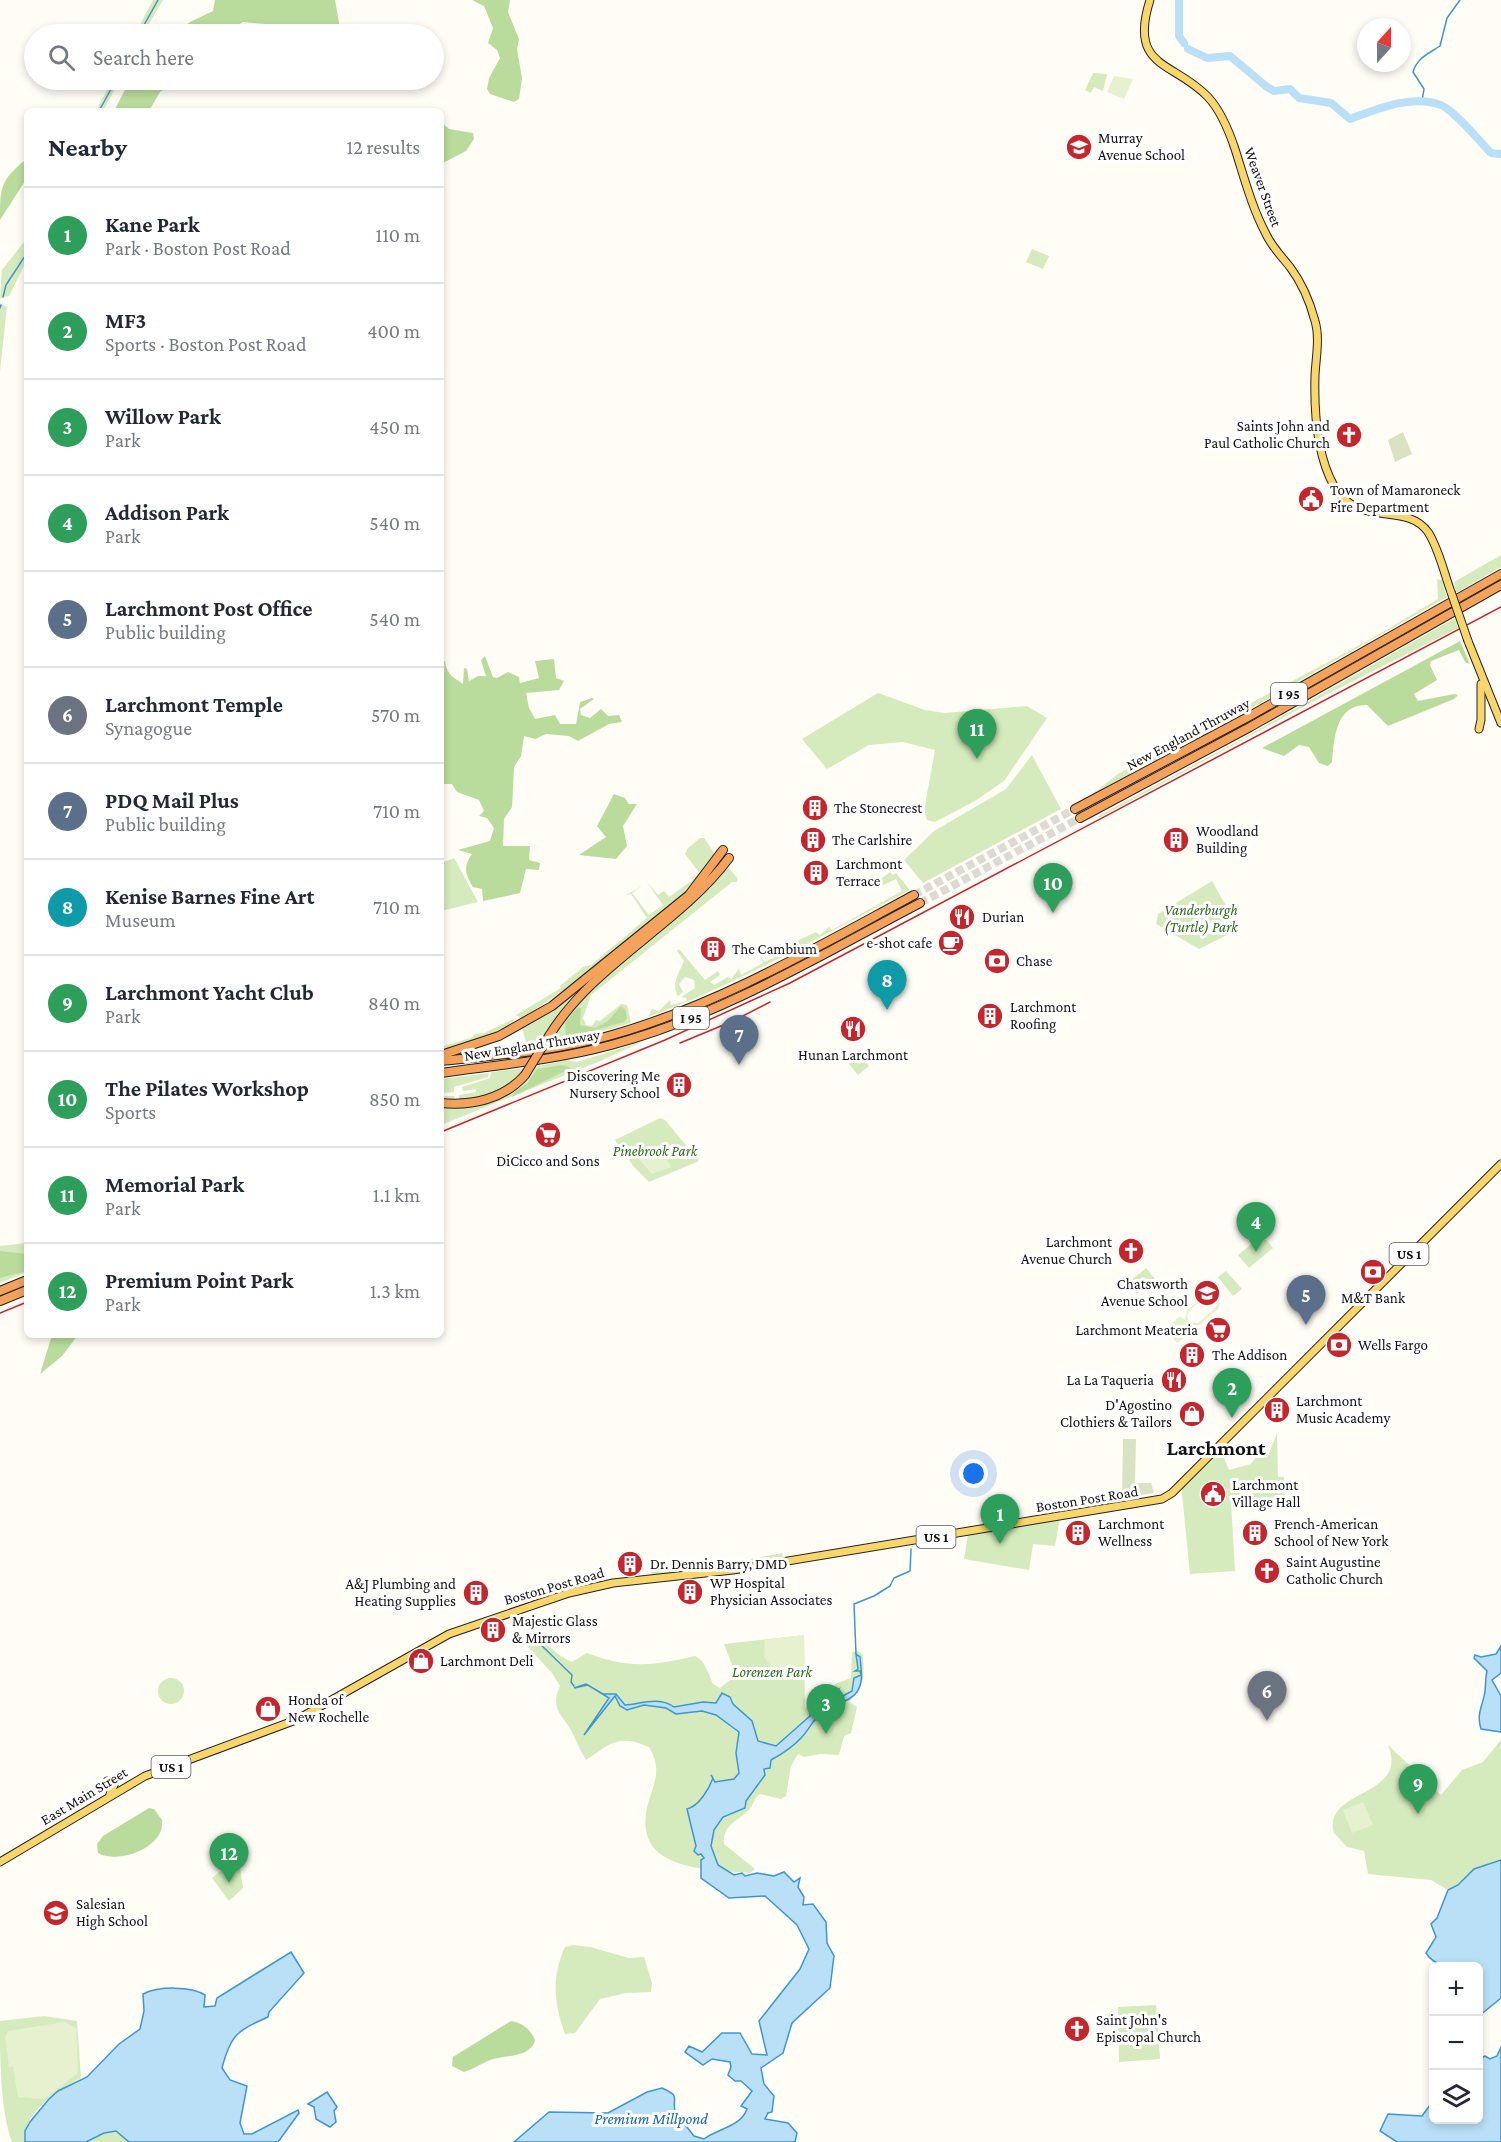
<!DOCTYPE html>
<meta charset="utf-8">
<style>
:root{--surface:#fff;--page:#f6f6f7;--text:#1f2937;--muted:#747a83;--line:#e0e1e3;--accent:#c4262e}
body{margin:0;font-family:"Crimson Pro",serif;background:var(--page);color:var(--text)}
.controls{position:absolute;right:18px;bottom:18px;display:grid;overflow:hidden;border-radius:9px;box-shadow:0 3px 9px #0003}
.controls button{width:54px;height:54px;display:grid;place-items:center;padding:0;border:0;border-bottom:2px solid var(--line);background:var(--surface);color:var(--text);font:30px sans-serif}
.compass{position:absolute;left:1357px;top:18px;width:54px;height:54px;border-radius:50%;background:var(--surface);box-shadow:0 3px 9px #0003;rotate:21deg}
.you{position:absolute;left:974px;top:1474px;width:21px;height:21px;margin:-15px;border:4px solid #fff;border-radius:50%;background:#1a73e8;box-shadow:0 0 0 9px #1a73e833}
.badge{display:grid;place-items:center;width:39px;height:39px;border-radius:50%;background:var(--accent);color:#fff;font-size:20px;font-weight:700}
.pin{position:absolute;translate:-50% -50px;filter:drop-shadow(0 2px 3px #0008)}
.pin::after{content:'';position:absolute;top:32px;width:21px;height:18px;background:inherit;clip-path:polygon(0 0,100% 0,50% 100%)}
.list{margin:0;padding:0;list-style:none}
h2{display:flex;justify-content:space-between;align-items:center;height:78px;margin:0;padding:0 24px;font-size:26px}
h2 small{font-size:20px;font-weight:400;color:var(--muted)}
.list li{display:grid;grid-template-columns:39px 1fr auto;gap:18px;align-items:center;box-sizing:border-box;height:96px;padding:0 24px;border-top:2px solid var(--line)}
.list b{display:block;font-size:22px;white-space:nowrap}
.list p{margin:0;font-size:20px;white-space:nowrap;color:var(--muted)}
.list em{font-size:20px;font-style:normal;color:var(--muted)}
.icon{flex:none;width:33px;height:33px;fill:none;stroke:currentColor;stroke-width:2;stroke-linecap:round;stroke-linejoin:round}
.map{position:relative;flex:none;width:1501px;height:2142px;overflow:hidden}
.search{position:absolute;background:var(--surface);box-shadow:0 3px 9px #0003;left:24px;top:24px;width:420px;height:66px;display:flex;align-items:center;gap:15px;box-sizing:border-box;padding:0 21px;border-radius:33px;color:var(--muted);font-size:22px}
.panel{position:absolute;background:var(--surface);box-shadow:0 3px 9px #0003;left:24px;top:108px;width:420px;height:1230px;border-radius:9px}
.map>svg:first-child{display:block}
.green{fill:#d5ebbd}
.forest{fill:#b9dc9c}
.cemetery{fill:#d9e3c4}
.pitch{fill:#e6f2cf;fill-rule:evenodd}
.water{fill:#b9e0f7;stroke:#3f96cf;stroke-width:1.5}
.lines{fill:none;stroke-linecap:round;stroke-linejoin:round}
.stream{stroke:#3f96cf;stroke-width:1.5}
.river{stroke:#b9e0f7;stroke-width:8}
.highway-tunnel{stroke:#dbdad3;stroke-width:8;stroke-dasharray:8 4;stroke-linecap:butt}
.major-casing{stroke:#222;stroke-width:9}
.highway-casing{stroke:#222;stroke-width:10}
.major{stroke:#f9d66b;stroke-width:7}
.highway{stroke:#f5a25d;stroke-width:8}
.rail{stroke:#c4262e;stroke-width:1.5}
.major-bridge-casing{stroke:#222;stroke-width:9;stroke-linecap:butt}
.highway-bridge-casing{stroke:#222;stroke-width:10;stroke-linecap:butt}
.major-bridge{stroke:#f9d66b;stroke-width:7}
.highway-bridge{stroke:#f5a25d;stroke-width:8}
.labels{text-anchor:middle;stroke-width:6;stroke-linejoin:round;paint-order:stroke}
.shield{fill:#fff;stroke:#585858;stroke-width:1.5}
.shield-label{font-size:14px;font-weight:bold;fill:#111}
.poi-label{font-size:15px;fill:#111;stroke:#fff;text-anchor:start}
.street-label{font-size:15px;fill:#111;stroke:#fff}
.park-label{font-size:15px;font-style:italic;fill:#2f6b1f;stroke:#fff}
.water-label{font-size:16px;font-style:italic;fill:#1768a6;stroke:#fff}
.district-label{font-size:21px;font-weight:bold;fill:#111;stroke:#fff}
</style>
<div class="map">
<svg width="1501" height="2142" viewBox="0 0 1501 2142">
<rect width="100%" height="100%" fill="#fffdf5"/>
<g class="green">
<polygon points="153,0 163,0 143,34 135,34"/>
<polygon points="1093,73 1107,74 1103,91 1094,87 1091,93 1085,90"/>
<polygon points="112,80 120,80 103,111 96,111"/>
<polygon points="27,238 27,260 9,296 0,298 2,270"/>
<polygon points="1032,249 1049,256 1043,269 1026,262"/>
<polygon points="0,303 7,307 0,371"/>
<polygon points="1501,555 1501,567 1456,593 1454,582"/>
<polygon points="1437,579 1442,580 1447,597 1220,726 1092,794 1118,774 1371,639 1438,599"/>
<polygon points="1455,618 1458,628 1316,700 1099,818 1098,816 1240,740"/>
<polygon points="878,693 925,710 945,713 1027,706 1047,718 1004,781 975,801 935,822 927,820 924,811 935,750 903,742 869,745 827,769 802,739"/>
<polygon points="1032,755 1061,809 923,883 904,860 934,831 1006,789"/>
<polygon points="700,838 704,838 715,854 690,889 592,970 522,1019 516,1015 561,988 560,986 583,967 591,965 647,918 631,894 626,895 642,886 632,893 649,915 663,905 647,882 658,895 664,891 669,897 694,879 699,872 685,854 688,848"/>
<polygon points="454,858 478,902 441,911 441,863"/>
<path d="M 729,868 L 738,879 L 737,882 L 732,882 L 591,995 L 583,1018 L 586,1025 L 592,1026 L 596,1020 L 600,1021 L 621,1004 L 627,1005 L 631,1023 L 577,1038 L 550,1042 C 594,970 674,936 724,869 Z"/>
<path d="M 890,872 L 893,875 L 896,873 L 910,890 C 824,934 740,983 648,1017 L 652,1009 L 659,1011 L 670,1000 L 671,1005 L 687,1001 L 686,998 L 681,997 L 695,988 L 694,980 L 685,977 L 679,984 L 683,992 L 678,996 C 671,983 679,973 684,961 L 677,951 L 679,949 L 705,980 L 718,971 L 720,975 L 710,982 L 714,985 L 728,977 L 731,979 L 741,966 L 739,969 L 741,975 L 763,963 L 759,954 L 755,955 L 762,949 L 760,953 L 764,962 L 787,952 L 785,949 L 788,947 L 791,949 L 799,946 L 797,941 L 799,940 L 816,932 L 820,935 L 829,927 L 832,930 L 902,891 L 896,879 L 879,887 L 876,883 Z"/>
<polygon points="1212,881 1239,929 1199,949 1156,924 1158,914"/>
<polygon points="579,989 581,991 552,1023 541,1043 532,1045 526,1042 522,1028"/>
<polygon points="514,1019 513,1025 477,1040 441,1051 441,1047 473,1037 474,1034 484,1033"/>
<path d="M 644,1041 L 598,1062 L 441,1125 L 441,1106 C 475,1099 515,1100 534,1067 L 566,1060 L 577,1062 Z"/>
<polygon points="856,1050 869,1066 858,1075 845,1059"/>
<path d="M 526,1068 C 499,1097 479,1099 441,1101 L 441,1096 L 454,1096 L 455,1099 L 459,1099 L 459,1095 L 476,1092 L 476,1089 L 463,1091 L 462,1087 L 490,1078 L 491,1072 Z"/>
<polygon points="489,1073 488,1077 454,1087 454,1092 441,1093 441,1079"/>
<polygon points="660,1118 665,1120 699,1161 649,1182 634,1167 615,1140"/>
<polygon points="1262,1235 1273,1248 1249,1268 1238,1255"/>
<polygon points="27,1243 27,1272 0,1283 0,1246"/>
<polygon points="1146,1268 1155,1279 1137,1294 1128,1283"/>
<polygon points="1226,1271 1242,1289 1233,1296 1218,1277"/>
<polygon points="1277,1433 1278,1477 1284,1477 1285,1500 1231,1502 1235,1571 1190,1574 1181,1484 1219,1446 1229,1470 1251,1464 1260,1452 1267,1458"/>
<polygon points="1060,1518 1055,1546 1033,1544 1029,1570 964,1559 968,1534"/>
<polygon points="782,1553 784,1563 653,1579 651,1571 724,1564"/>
<path d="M 804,1635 L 805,1708 L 837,1683 L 851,1678 L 852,1652 L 858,1651 L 863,1655 C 864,1678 866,1685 849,1702 L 857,1707 L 851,1733 L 844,1736 L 839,1755 L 821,1754 L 804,1757 L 798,1754 L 791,1766 L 786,1796 L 781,1799 L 760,1794 C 754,1798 754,1804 749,1810 C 738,1821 722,1825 724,1844 L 755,1869 L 750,1873 C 702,1869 628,1870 649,1800 C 656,1779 661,1767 649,1747 C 617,1734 612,1743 586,1760 C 580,1750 576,1740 571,1730 C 561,1713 550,1709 560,1686 L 552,1673 L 527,1646 L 539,1639 C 551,1646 558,1657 572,1662 L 587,1653 C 629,1669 652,1666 695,1656 C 705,1660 709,1675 713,1684 L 720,1688 L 736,1675 L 724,1644 Z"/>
<circle cx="171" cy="1691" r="13"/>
<path d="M 1501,1740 L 1501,1860 L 1474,1869 L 1458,1885 L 1448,1890 L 1431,1880 L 1368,1874 L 1364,1851 L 1347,1847 L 1334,1833 C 1321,1789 1410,1798 1388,1745 L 1441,1795 L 1462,1770 L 1483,1762 Z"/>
<polygon points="234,1860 240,1868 243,1888 229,1901 212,1878"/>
<path d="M 573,1945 L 590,1947 L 629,1958 L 644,1957 L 652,1983 L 651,1992 L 626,1993 L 600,1999 L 575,2033 L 565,2034 C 554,2002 551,1978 565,1947 Z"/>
<polygon points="1156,2005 1160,2059 1119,2062 1118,2007"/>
<path d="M 44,2016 L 77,2021 L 81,2078 C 58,2090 22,2112 25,2142 L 12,2142 C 0,2110 0,2056 0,2021 Z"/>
<polygon points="116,2131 129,2142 86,2142 104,2133"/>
</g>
<g class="forest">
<polygon points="215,0 335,0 341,34 270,34 265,24 243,22 223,34 174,34 190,22 213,11"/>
<polygon points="472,0 510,0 508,12 519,39 517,49 522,78 519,99 514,102 490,94 487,89 489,78 500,58 497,50 488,43 493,28 484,6"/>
<polygon points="130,80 177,80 160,92 149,111 114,111"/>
<polygon points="441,122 449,129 473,133 474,139 466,151 443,163"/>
<path d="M 24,161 L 27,164 L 27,178 L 0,220 C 0,188 0,181 24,161 Z"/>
<path d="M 1460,641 L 1470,664 L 1465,662 L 1459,650 L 1431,661 L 1430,665 L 1437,680 L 1414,694 L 1418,701 L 1454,694 L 1458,695 L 1454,699 L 1388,726 L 1367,705 C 1336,704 1334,738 1332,762 L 1328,766 L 1319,763 L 1309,747 L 1299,745 L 1284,756 L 1262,748 Z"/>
<path d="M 485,656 L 493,677 L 497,678 L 508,672 L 519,677 L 520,683 L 539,678 L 535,661 L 554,659 L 556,678 L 564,681 L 559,690 L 526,693 L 529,708 L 535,719 L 555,715 L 560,724 L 576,724 L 580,702 L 592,698 L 594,699 L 580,709 L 581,715 L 590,718 L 601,709 L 608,716 L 619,715 L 622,722 L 609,724 L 578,741 L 569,736 L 546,734 L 535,739 L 524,736 L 521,756 L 514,767 L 512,807 L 504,819 L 503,846 L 530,846 L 529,860 L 540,863 L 539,870 L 526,869 L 520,893 L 483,901 L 482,889 L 473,887 C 465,874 463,866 472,854 L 458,850 L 490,841 L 494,828 L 487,818 L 479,816 L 484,811 L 479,800 L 457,792 L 452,784 L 441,784 L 441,661 L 445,661 C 447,675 453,677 463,684 L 464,668 L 467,669 L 469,681 L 478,676 L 486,676 L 481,660 Z"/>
<polygon points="614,794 625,798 629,804 637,804 623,826 627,846 616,859 579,855 606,837 597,826"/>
<polygon points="621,1006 625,1009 627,1018 624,1022 569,1037 566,1035 565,1023 577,1008 581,1008 580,1025 595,1028 608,1021"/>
<polygon points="563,1065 571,1068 512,1097 515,1091 527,1084 537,1069"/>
<polygon points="0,1251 27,1254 27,1271 0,1278"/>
<polygon points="52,1335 78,1335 62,1356 40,1374"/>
<path d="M 149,1808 L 154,1809 L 162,1820 C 166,1847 118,1865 98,1853 L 97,1844 L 103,1836 Z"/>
<path d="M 511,2021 C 523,2023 531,2030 535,2040 C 531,2058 504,2055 490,2060 C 480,2064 474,2069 464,2072 L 452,2066 L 453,2057 Z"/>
</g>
<g class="cemetery">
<polygon points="1403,432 1412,454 1395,462 1388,440"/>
<polygon points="1123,1439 1136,1439 1135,1483 1151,1483 1154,1493 1122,1498"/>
</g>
<g class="pitch">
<polygon points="1114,76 1133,79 1124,99 1107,92"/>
<polygon points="654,1149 662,1151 671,1167 652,1174 639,1159"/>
<path d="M 1211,1290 L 1220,1300 L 1219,1308 L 1199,1325 L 1189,1325 L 1193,1331 L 1177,1343 L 1165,1329 L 1180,1316 L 1185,1320 L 1187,1310 ZM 1213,1296 L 1218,1301 L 1216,1307 L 1198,1323 L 1189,1322 L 1187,1316 C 1190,1308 1204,1296 1213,1296 Z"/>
<polygon points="804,1635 805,1676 777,1674 764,1657 765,1640"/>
<polygon points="1363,1802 1373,1825 1352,1833 1343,1810"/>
<polygon points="65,2022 76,2028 78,2073 44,2099 18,2097 13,2067 9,2067 5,2037 8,2031"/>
</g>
<g class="water">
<path d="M 1501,1646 L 1501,1673 L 1492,1680 L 1501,1696 L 1501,1732 L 1481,1729 C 1476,1713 1483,1706 1485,1691 C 1486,1683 1485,1679 1487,1671 L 1474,1658 L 1475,1655 L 1481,1657 L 1496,1654 Z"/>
<path d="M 856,1654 L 860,1657 C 861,1670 864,1681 857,1692 C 850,1702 835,1703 825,1710 C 814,1717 810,1729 801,1738 C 792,1748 782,1754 771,1760 L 770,1768 L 764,1769 L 765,1775 L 746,1801 L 745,1808 L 723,1817 L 714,1830 L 711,1846 L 718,1865 L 734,1875 L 742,1873 L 745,1876 L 757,1873 L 774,1876 L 784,1872 L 794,1882 L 800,1878 L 798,1887 L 804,1897 L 803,1905 L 813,1904 L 826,1922 L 827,1943 L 834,1956 L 830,1988 L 792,2023 L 783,2053 L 761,2068 L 764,2084 L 774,2096 L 772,2112 L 768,2113 L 765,2119 L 788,2123 L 797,2133 L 795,2142 L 514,2142 L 549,2112 L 608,2113 L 647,2092 L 662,2088 C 681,2097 672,2095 675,2112 L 694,2136 L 704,2139 C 716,2129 741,2127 747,2109 L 741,2106 L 752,2091 L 741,2081 L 735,2081 L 728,2075 L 731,2067 L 730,2062 L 712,2059 L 703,2065 L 685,2052 L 689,2046 L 702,2052 L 722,2033 L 740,2033 L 752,2054 L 767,2055 L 759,2021 L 800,1969 L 809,1949 L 797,1925 L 765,1896 L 729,1898 L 701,1878 L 701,1860 L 704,1858 L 701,1854 L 698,1855 L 694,1851 L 696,1846 L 687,1809 C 699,1806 709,1789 713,1778 L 711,1775 L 715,1782 L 734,1779 L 739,1773 L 736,1753 L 739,1732 L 716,1715 L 702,1711 L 676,1714 L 666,1708 L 644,1705 L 627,1710 L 620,1706 L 615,1696 L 584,1735 L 609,1698 L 588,1685 L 574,1688 L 586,1684 L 603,1694 L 616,1694 L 625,1705 C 641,1704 659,1696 674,1707 L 703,1702 L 716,1703 L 722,1693 L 730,1697 L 733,1704 L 752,1721 L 758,1741 L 776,1746 L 810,1716 L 810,1713 C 820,1708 826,1696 839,1689 L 837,1694 L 841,1697 L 852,1691 L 854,1678 L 861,1675 L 860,1671 L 855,1671 L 858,1669 Z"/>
<path d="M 1501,1860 L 1501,1998 L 1479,2016 L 1478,1966 C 1460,1966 1437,1971 1426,1953 L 1436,1937 L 1431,1924 L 1437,1918 L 1448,1890 L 1458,1885 L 1474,1869 Z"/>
<path d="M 291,1952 L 304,1973 L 269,2012 L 268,2017 C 237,2031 231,2034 222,2068 L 230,2080 L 247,2086 L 240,2123 L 244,2134 L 252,2134 L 298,2110 L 299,2113 L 278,2142 L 129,2142 L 116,2131 L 104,2133 L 86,2142 L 25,2142 L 25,2131 L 30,2122 L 49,2099 L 58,2091 L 87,2077 L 119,2044 L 140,2029 L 144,2011 L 143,1994 C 159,1986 191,1986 205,1995 L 204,2007 L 215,2006 L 217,1998 Z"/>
<polygon points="1501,2047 1501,2142 1397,2142 1380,2131 1388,2114 1422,2116 1433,2101 1434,2120 1478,2120 1479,2060 1485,2056 1490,2059 1497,2056"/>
<polygon points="327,2092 337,2107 334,2111 336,2122 330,2127 316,2119 314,2107 308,2104"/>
</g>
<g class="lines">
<g class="stream">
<polyline points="139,34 158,0"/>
<path d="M 1422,101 L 1424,89 L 1413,72 C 1417,58 1428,54 1440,46 L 1447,18 L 1460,0"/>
<polyline points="99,111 116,80"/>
<polyline points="3,297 6,285 27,253"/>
<polyline points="0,308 1,305"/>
<polyline points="541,1645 572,1675 571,1682 574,1686"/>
<polyline points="856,1654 854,1604 874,1596 890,1586 894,1578 910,1571 911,1549"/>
</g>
<g class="river">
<polyline points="1179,0 1179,36 1184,43"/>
<path d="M 1188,49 L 1207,58 L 1230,56 L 1267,87 L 1274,91 L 1290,89 L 1299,98 L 1331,103 L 1350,119 C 1377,109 1412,94 1441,105 C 1456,112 1479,141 1491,153 L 1501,154"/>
</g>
<g class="highway-tunnel">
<polyline points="914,895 1075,809"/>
<polyline points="920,903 1080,818"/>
</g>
<g class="major-casing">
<g id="major">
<path d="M 1150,0 C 1128,69 1174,61 1208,97 C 1221,111 1229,131 1235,149 C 1244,177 1252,208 1266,234 C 1272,247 1282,257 1290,267 C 1302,283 1310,302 1315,321 C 1320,338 1316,357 1315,375 C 1314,411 1316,454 1334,486 C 1359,529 1406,501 1428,532 C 1439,549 1444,573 1451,592"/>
<polyline points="1468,641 1501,723"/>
<polyline points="1479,729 1481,720 1481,684"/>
<polyline points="107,1781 114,1785 110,1794"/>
<polyline points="0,1862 145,1776 296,1720 449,1634 569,1593 613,1583 733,1570 1162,1499 1172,1493 1501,1164"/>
</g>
</g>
<g class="highway-casing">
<g id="highway">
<polyline points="1075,809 1248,717 1501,574"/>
<polyline points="1080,818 1250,727 1501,585"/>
<path d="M 549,1036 C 594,963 678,926 729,858"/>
<polyline points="441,1055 499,1036 552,1006 689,895 723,850"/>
<path d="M 441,1061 C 498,1055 556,1051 612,1035 C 718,1005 817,947 914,895"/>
<path d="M 441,1073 C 498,1065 555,1060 611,1045 C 720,1016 821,955 920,903"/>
<path d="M 441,1103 C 472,1106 504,1099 525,1075"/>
<polyline points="0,1291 27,1280"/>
<polyline points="0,1301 27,1290"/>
</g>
</g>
<use href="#major" class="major"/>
<use href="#highway" class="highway"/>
<g class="rail">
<polyline points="680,1043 733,1021 770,1002"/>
<polyline points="441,1132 665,1040 790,983 1501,607"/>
<polyline points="0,1313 27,1302"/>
</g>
<g class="major-bridge-casing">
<polyline id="major-bridge" points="1451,592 1468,641"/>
</g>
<g class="highway-bridge-casing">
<polyline id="highway-bridge" points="525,1075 549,1036"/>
</g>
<use href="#major-bridge" class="major-bridge"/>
<use href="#highway-bridge" class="highway-bridge"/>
</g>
<defs>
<g id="school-disc" transform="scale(1.35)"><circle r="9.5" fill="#c4262e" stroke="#fff"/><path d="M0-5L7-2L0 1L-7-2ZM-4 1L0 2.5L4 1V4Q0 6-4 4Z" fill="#fff"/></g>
<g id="church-disc" transform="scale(1.35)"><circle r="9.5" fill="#c4262e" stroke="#fff"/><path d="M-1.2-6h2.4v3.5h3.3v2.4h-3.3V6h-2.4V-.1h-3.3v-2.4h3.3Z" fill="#fff"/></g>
<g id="civic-disc" transform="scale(1.35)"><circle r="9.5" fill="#c4262e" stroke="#fff"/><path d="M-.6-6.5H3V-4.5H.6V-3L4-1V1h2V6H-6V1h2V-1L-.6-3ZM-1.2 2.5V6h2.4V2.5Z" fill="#fff"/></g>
<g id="building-disc" transform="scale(1.35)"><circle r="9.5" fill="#c4262e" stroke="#fff"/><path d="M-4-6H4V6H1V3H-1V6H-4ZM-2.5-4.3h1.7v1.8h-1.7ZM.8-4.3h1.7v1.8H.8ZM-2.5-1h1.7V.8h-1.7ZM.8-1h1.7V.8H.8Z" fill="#fff"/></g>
<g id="restaurant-disc" transform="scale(1.35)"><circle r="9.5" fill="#c4262e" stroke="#fff"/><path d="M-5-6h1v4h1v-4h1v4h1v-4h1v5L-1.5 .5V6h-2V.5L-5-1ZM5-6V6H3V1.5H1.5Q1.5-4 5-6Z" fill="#fff"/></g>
<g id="cafe-disc" transform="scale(1.35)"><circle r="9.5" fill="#c4262e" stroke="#fff"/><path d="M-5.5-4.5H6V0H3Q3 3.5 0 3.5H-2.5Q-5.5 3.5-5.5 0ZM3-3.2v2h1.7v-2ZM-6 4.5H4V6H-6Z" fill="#fff"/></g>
<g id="bank-disc" transform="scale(1.35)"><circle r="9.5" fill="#c4262e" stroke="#fff"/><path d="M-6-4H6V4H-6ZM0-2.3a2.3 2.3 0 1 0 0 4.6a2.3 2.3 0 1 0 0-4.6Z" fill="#fff"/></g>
<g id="supermarket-disc" transform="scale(1.35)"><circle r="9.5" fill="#c4262e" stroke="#fff"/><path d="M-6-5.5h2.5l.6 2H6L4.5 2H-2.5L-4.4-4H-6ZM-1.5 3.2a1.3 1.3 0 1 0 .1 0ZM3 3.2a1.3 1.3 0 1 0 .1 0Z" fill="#fff"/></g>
<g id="shop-disc" transform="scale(1.35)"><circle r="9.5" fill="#c4262e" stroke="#fff"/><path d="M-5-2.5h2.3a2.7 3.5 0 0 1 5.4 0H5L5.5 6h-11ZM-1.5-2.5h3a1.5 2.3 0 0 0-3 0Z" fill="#fff"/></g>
</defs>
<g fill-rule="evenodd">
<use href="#school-disc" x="1079" y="147"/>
<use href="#church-disc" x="1349" y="435"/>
<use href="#civic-disc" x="1311" y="499"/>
<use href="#building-disc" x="815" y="808"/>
<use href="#building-disc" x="813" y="840"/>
<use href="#building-disc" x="1176" y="840"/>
<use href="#building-disc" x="816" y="873"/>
<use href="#restaurant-disc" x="962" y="917"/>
<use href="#cafe-disc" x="951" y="943"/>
<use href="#building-disc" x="713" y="949"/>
<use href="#bank-disc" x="997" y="961"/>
<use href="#building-disc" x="990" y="1016"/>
<use href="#restaurant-disc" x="853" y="1029"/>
<use href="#building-disc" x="679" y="1085"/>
<use href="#supermarket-disc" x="548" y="1135"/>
<use href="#church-disc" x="1131" y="1251"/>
<use href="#bank-disc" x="1373" y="1272"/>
<use href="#school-disc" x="1207" y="1293"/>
<use href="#supermarket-disc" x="1218" y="1330"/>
<use href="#bank-disc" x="1339" y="1345"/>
<use href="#building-disc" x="1192" y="1355"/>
<use href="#restaurant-disc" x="1174" y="1380"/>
<use href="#building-disc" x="1277" y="1410"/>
<use href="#shop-disc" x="1192" y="1414"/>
<use href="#civic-disc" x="1213" y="1494"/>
<use href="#building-disc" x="1078" y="1533"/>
<use href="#building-disc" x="1255" y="1533"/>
<use href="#building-disc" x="630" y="1564"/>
<use href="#church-disc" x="1267" y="1571"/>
<use href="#building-disc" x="690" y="1592"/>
<use href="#building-disc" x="476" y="1593"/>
<use href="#building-disc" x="493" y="1630"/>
<use href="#shop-disc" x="421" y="1661"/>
<use href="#shop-disc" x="268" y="1709"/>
<use href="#school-disc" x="56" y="1913"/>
<use href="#church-disc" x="1077" y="2029"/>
</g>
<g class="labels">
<g class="shield">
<rect x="1271" y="683" width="36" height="22" rx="4.5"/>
<rect x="673" y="1007" width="36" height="22" rx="4.5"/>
<rect x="1389.5" y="1243" width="39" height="22" rx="4.5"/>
<rect x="916.5" y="1526" width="39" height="22" rx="4.5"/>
<rect x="151.5" y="1756" width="39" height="22" rx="4.5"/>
</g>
<g class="shield-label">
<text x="1289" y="699">I 95</text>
<text x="691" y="1023">I 95</text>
<text x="1409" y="1259">US 1</text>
<text x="936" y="1542">US 1</text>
<text x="171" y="1772">US 1</text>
</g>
<g class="poi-label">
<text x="1098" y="143">Murray<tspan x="1098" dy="17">Avenue School</tspan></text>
<text x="1330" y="431" text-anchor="end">Saints John and<tspan x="1330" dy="17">Paul Catholic Church</tspan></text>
<text x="1330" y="495">Town of Mamaroneck<tspan x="1330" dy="17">Fire Department</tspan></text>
<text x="834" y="813">The Stonecrest</text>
<text x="1196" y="836">Woodland<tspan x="1196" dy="17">Building</tspan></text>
<text x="832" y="845">The Carlshire</text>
<text x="836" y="869">Larchmont<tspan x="836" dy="17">Terrace</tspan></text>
<text x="982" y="922">Durian</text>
<text x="932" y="948" text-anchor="end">e-shot cafe</text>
<text x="732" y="954">The Cambium</text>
<text x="1016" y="966">Chase</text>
<text x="1010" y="1012">Larchmont<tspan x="1010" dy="17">Roofing</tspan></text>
<text x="853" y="1060" text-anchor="middle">Hunan Larchmont</text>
<text x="660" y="1081" text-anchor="end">Discovering Me<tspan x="660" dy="17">Nursery School</tspan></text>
<text x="548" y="1166" text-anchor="middle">DiCicco and Sons</text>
<text x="1112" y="1247" text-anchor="end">Larchmont<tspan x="1112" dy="17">Avenue Church</tspan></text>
<text x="1188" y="1289" text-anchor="end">Chatsworth<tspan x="1188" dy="17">Avenue School</tspan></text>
<text x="1373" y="1303" text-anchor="middle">M&amp;T Bank</text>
<text x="1198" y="1335" text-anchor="end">Larchmont Meateria</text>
<text x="1358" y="1350">Wells Fargo</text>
<text x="1212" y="1360">The Addison</text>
<text x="1154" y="1385" text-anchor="end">La La Taqueria</text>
<text x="1296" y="1406">Larchmont<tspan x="1296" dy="17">Music Academy</tspan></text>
<text x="1172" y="1410" text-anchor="end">D'Agostino<tspan x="1172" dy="17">Clothiers &amp; Tailors</tspan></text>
<text x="1232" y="1490">Larchmont<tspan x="1232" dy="17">Village Hall</tspan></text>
<text x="1098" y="1529">Larchmont<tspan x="1098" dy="17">Wellness</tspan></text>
<text x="1274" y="1529">French-American<tspan x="1274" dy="17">School of New York</tspan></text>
<text x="1286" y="1567">Saint Augustine<tspan x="1286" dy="17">Catholic Church</tspan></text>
<text x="650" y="1569">Dr. Dennis Barry, DMD</text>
<text x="710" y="1588">WP Hospital<tspan x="710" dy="17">Physician Associates</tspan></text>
<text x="456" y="1589" text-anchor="end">A&amp;J Plumbing and<tspan x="456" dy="17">Heating Supplies</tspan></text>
<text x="512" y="1626">Majestic Glass<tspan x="512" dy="17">&amp; Mirrors</tspan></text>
<text x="440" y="1666">Larchmont Deli</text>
<text x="288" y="1705">Honda of<tspan x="288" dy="17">New Rochelle</tspan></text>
<text x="76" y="1909">Salesian<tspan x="76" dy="17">High School</tspan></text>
<text x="1096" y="2025">Saint John's<tspan x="1096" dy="17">Episcopal Church</tspan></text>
</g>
<g class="street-label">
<text transform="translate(1263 187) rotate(70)" y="5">Weaver Street</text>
<text transform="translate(1188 734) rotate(-28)" y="5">New England Thruway</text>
<text transform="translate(532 1045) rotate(-9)" y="5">New England Thruway</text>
<text transform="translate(1087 1499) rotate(-9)" y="5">Boston Post Road</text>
<text transform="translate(554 1586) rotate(-16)" y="5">Boston Post Road</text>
<text transform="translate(84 1796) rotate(-31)" y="5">East Main Street</text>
</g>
<g class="park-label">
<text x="1201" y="915">Vanderburgh<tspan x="1201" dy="17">(Turtle) Park</tspan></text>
<text x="655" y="1156">Pinebrook Park</text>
<text x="772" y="1677">Lorenzen Park</text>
</g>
<g class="water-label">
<text x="651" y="2124">Premium Millpond</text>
</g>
<g class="district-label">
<text x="1216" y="1455">Larchmont</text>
</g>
</g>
</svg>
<div class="controls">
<button>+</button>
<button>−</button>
<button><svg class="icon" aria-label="layers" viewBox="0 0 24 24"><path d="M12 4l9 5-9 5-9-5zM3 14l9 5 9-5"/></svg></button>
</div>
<svg class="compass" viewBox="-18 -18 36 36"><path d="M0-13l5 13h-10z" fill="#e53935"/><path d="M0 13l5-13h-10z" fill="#747a83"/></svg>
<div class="you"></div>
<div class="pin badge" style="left:1000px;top:1544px;background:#2e9e5b">1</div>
<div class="pin badge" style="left:1232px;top:1418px;background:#2e9e5b">2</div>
<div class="pin badge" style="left:826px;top:1734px;background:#2e9e5b">3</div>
<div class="pin badge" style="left:1256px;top:1252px;background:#2e9e5b">4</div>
<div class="pin badge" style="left:1306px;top:1325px;background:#5c6f8a">5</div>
<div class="pin badge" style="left:1267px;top:1721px;background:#6b7280">6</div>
<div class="pin badge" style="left:739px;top:1065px;background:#5c6f8a">7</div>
<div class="pin badge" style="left:887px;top:1010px;background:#0f9aa8">8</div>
<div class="pin badge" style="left:1418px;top:1814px;background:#2e9e5b">9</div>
<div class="pin badge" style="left:1053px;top:913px;background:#2e9e5b">10</div>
<div class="pin badge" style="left:977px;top:759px;background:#2e9e5b">11</div>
<div class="pin badge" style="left:229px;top:1883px;background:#2e9e5b">12</div>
<div class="search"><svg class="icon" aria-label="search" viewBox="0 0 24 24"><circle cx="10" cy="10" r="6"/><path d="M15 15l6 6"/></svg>Search here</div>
<section class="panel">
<h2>Nearby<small>12 results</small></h2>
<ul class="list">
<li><span class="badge" style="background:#2e9e5b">1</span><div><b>Kane Park</b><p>Park · Boston Post Road</p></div><em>110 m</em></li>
<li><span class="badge" style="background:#2e9e5b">2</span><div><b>MF3</b><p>Sports · Boston Post Road</p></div><em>400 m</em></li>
<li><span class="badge" style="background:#2e9e5b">3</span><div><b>Willow Park</b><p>Park</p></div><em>450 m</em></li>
<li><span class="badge" style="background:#2e9e5b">4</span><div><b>Addison Park</b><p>Park</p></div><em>540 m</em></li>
<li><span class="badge" style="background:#5c6f8a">5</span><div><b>Larchmont Post Office</b><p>Public building</p></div><em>540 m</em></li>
<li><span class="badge" style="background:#6b7280">6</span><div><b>Larchmont Temple</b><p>Synagogue</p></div><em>570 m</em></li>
<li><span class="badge" style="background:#5c6f8a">7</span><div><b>PDQ Mail Plus</b><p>Public building</p></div><em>710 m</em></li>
<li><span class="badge" style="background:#0f9aa8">8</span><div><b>Kenise Barnes Fine Art</b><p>Museum</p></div><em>710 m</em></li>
<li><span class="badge" style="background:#2e9e5b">9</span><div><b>Larchmont Yacht Club</b><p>Park</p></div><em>840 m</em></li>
<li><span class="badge" style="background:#2e9e5b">10</span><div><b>The Pilates Workshop</b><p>Sports</p></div><em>850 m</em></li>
<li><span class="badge" style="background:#2e9e5b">11</span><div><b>Memorial Park</b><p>Park</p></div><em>1.1 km</em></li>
<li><span class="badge" style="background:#2e9e5b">12</span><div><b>Premium Point Park</b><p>Park</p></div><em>1.3 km</em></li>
</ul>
</section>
</div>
